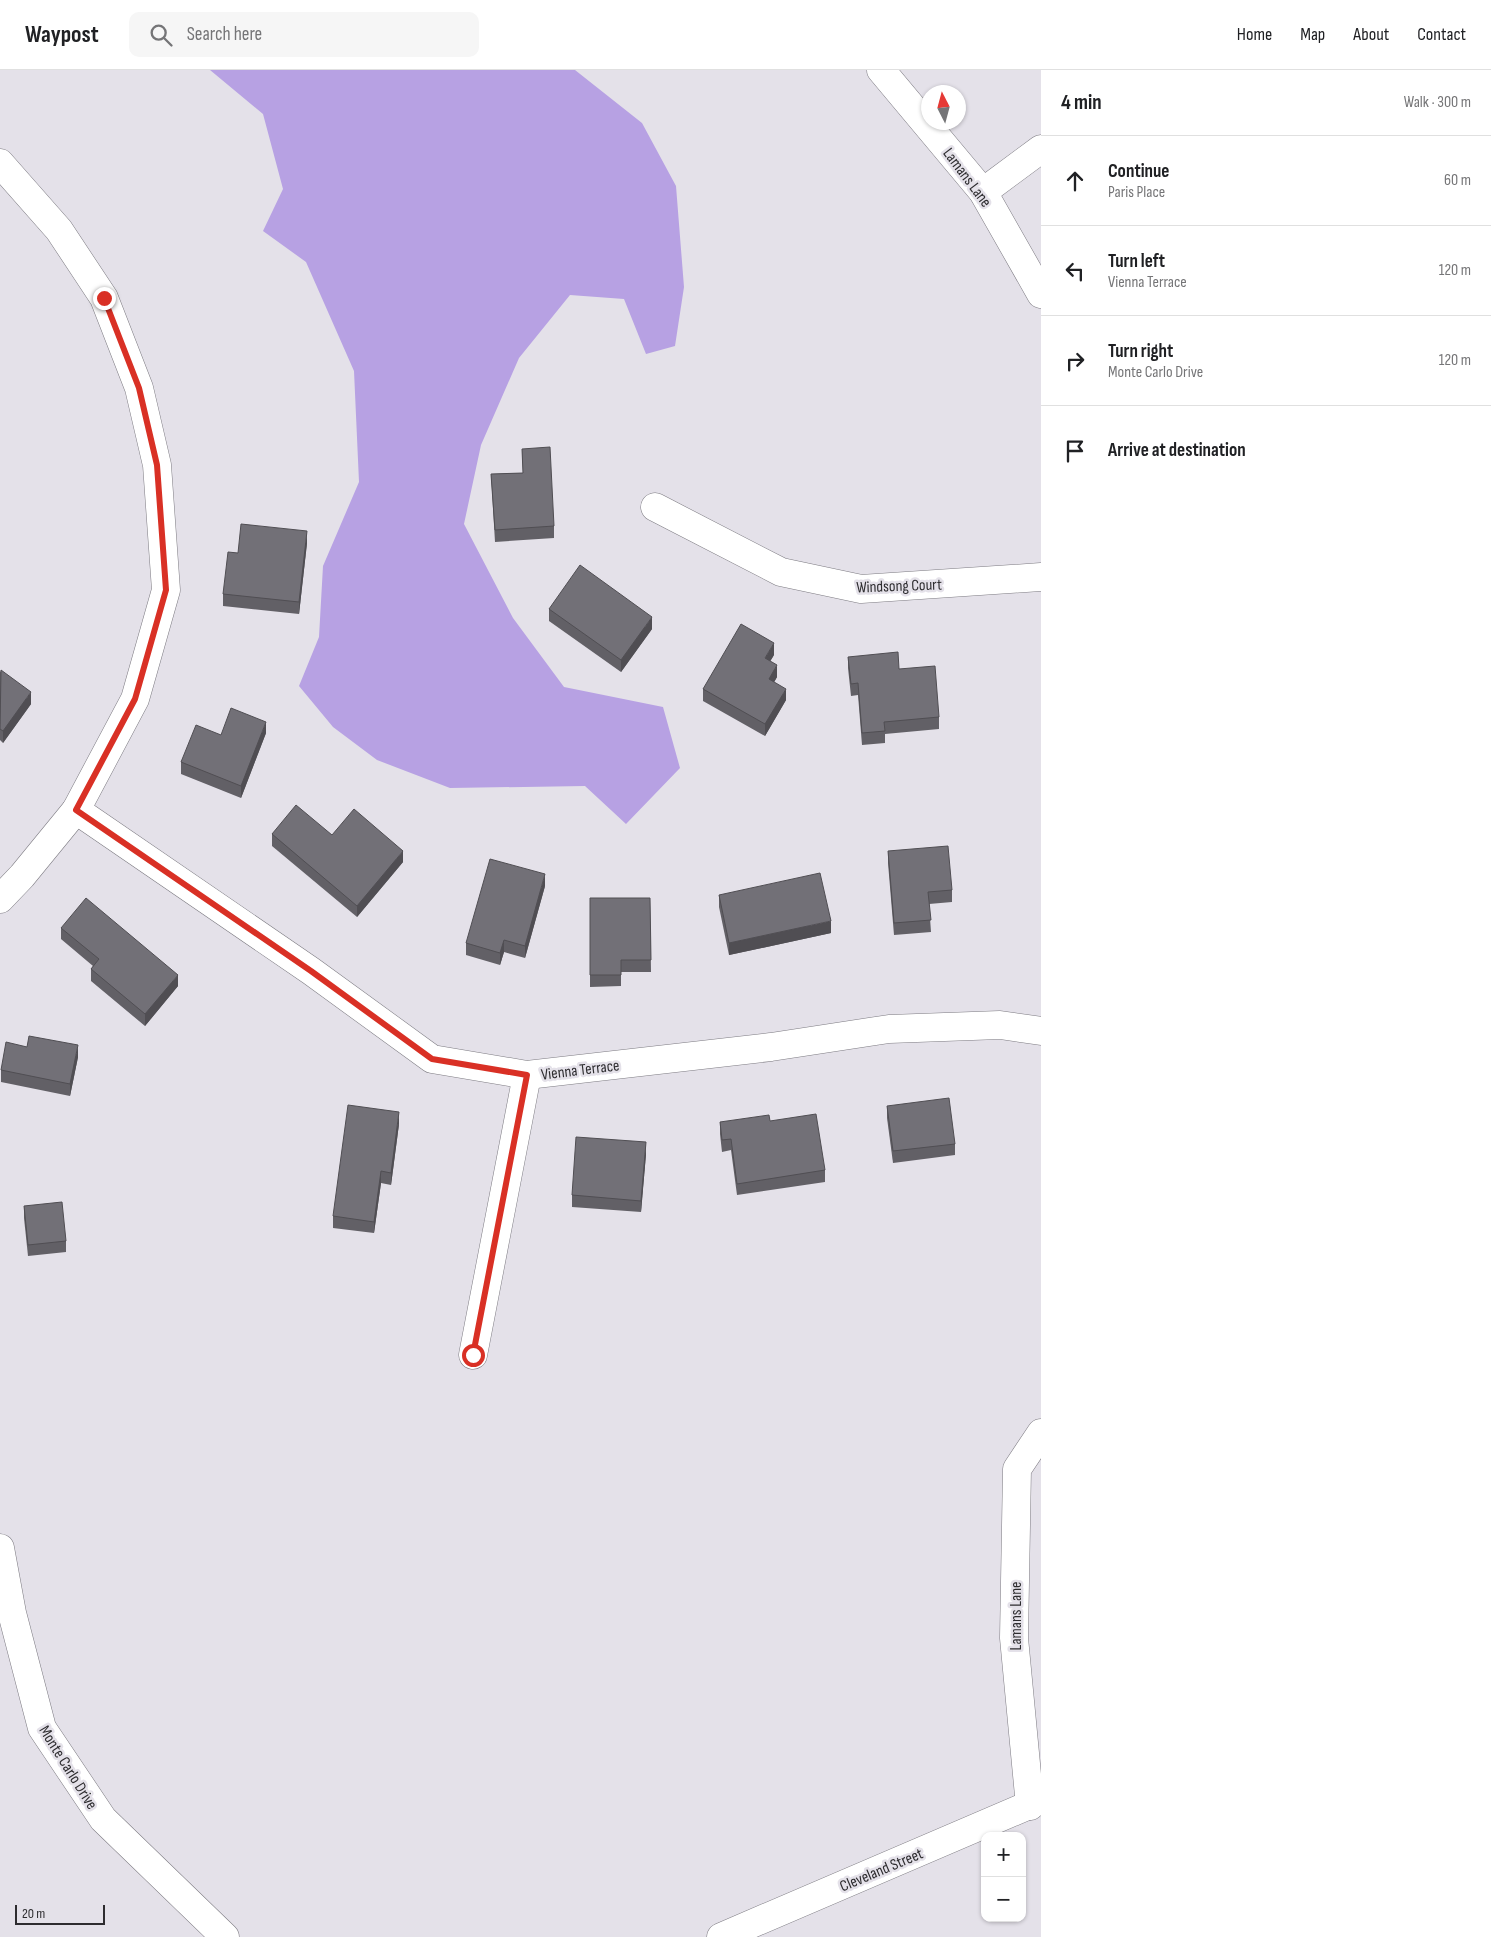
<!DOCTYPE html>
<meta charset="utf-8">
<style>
:root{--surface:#fff;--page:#f6f6f6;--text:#202124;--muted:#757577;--line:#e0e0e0}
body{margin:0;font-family:"Sofia Sans Condensed",sans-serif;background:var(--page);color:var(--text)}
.controls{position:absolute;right:15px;bottom:15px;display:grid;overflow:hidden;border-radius:10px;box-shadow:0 1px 4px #0004}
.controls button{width:45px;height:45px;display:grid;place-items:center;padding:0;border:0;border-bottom:1px solid var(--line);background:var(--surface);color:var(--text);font:25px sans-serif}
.compass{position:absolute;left:921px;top:15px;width:45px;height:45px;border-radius:50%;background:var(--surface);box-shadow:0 1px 4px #0004;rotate:354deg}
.scale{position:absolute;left:15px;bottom:12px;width:90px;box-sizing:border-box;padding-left:5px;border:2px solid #2d2c2f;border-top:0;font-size:14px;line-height:18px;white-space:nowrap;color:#2d2c2f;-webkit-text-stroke:4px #e4e1e9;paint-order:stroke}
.stop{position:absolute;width:15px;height:15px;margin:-11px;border:4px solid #d93025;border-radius:50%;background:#fff}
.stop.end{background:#d93025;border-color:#fff;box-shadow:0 1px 5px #0008}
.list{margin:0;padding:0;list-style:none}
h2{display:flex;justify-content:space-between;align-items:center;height:65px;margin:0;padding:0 20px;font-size:21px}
h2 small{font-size:16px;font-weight:400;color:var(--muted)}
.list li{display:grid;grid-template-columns:32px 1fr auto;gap:15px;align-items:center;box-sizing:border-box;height:90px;padding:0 20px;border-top:1px solid var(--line)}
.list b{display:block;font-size:19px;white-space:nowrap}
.list p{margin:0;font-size:16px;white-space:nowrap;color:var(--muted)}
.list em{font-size:16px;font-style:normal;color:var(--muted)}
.icon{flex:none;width:28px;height:28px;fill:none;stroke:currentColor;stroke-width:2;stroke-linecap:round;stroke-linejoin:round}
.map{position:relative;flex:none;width:1041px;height:1867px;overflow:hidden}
header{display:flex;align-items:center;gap:30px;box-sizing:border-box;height:70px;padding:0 25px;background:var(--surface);border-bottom:1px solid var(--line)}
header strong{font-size:24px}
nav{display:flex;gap:28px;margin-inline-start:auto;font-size:18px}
.search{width:350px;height:45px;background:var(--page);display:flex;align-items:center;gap:12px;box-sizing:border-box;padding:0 18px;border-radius:10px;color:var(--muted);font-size:19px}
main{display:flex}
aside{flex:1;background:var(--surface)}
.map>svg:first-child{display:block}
.forest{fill:#b7a1e3}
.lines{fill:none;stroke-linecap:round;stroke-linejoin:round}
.minor-casing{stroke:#7d7b82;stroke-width:29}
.minor{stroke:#fff;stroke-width:28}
.wall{fill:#626066}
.shaded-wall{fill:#504e53}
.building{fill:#727077;stroke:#504e53}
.route{stroke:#d93025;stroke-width:6}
.labels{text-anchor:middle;stroke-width:5;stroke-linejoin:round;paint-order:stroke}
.street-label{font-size:16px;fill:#2d2c2f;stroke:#e4e1e9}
</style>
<header>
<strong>Waypost</strong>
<div class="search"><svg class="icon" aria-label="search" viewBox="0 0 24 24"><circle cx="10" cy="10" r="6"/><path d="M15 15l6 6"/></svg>Search here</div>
<nav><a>Home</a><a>Map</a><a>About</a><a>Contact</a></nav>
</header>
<main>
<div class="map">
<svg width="1041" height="1867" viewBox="0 0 1041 1867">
<rect width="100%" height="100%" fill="#e4e1e9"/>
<polygon class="forest" points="210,0 575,0 642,53 676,116 684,217 675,276 646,284 624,229 570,225 519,288 481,375 464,454 513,548 564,617 663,637 680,698 626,754 585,716 450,718 377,690 333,657 299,616 319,567 323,496 359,412 354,301 306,192 263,161 283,119 263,44"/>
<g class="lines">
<g class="minor-casing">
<g id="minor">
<polyline points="881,0 983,122 1041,224"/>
<polyline points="0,93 59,160 104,228 139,318 157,395 166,520 135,629 76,740 22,806 0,829"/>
<polyline points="983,122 1041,79"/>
<polyline points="655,437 781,502 861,519 1041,507"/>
<polyline points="76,740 311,901 432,989 527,1005 771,977 889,959 1000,955 1041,961"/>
<polyline points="473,1285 527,1005"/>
<polyline points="0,1478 12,1543 42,1658 103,1749 225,1867"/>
<polyline points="1030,1736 1014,1568 1017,1399 1041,1363"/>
<polyline points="721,1867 1041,1730"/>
</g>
</g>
<use href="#minor" class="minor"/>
</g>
<g class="wall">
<polygon points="522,379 554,456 554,468 495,472 491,404 523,403"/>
<polygon points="307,473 299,544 223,536 223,524 238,483"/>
<polygon points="549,539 652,559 621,602 549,551"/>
<polygon points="774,585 770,591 777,607 774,612 786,630 765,666 703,631 703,619"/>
<polygon points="848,587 899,599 939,647 939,659 885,664 885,673 862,675 858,625 851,626 848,598"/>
<polygon points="0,601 31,634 3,673 0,670"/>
<polygon points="266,663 241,728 181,704 181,692 221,665"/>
<polygon points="272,764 332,765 403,792 357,847 272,776"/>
<polygon points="888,781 952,820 952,832 929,834 931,862 894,865 888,793"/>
<polygon points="545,816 525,888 504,882 500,895 466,885 466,873"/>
<polygon points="719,825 831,863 729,885 719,837"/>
<polygon points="590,828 650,828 651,902 621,902 621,916 590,917"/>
<polygon points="61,858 178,916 145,956 91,911 91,899 93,896 61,869"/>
<polygon points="27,977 78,987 70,1026 1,1012 1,1000"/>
<polygon points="887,1036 955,1074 955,1085 893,1093 887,1048"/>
<polygon points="770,1051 825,1100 825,1112 737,1125 731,1080 722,1082 720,1064 720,1052"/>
<polygon points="399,1054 391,1115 381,1113 374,1163 333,1158 333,1146"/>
<polygon points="646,1084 641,1142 572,1137 572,1125"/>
<polygon points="24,1136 66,1171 66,1182 28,1186 24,1148"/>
</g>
<g class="shaded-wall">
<polygon points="307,461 307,473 299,544 299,532"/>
<polygon points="652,547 652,559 621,602 621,590"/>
<polygon points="774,573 774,585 765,600 765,588"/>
<polygon points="777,595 777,607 769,621 769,609"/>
<polygon points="786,619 786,630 765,666 765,654"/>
<polygon points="31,622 31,634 3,673 3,661"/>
<polygon points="266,652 266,663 241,728 241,716"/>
<polygon points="403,781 403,792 357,847 357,836"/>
<polygon points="545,804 545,816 525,888 525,876"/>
<polygon points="831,851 831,863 729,885 729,873"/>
<polygon points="504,870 504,882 500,895 500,883"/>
<polygon points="178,905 178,916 145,956 145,944"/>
<polygon points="78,975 78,987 70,1026 70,1014"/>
<polygon points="399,1042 399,1054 391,1115 391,1103"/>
<polygon points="646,1072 646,1084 641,1142 641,1131"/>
<polygon points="381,1101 381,1113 374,1163 374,1152"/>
</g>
<g class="building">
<polygon points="550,377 554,456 495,460 491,404 523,403 522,379"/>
<polygon points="241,454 307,461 299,532 223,524 228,482 238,483"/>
<polygon points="580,495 652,547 621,590 549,539"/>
<polygon points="741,554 774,573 765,588 777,595 769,609 786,619 765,654 703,619"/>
<polygon points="898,582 899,599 935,596 939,647 884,652 885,661 862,663 858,613 851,614 848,587"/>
<polygon points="1,600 31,622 3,661 0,659"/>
<polygon points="231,638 266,652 241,716 181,692 196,655 221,665"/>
<polygon points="296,735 332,765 354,739 403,781 357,836 272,764"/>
<polygon points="948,776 952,820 928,822 931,850 894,853 888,781"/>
<polygon points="490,789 545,804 525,876 504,870 500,883 466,873"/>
<polygon points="820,803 831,851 729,873 719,825"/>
<polygon points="86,828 178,905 145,944 91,899 99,889 61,858"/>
<polygon points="590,828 650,828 651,890 621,890 621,905 590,905"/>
<polygon points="29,966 78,975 70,1014 1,1000 6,972 27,977"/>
<polygon points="949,1028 955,1074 893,1081 887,1036"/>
<polygon points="348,1035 399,1042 391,1103 381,1101 374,1152 333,1146"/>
<polygon points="816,1044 825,1100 737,1114 731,1069 722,1070 720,1052 769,1045 770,1051"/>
<polygon points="576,1067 646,1072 641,1131 572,1125"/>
<polygon points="62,1132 66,1171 28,1175 24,1136"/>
</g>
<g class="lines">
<polyline class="route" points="104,228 139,318 157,395 166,520 135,629 76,740 311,901 432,989 527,1005 473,1285"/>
</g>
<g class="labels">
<g class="street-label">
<text transform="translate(968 107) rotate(53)" y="6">Lamans Lane</text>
<text transform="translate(899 515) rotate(-2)" y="6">Windsong Court</text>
<text transform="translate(580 999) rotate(-7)" y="6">Vienna Terrace</text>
<text transform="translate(1015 1546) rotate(-90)" y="6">Lamans Lane</text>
<text transform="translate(69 1697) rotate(58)" y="6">Monte Carlo Drive</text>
<text transform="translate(881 1799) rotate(-23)" y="6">Cleveland Street</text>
</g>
</g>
</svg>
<div class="controls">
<button>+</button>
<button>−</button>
</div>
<svg class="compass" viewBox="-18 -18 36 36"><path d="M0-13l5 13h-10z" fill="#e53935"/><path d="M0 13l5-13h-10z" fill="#757577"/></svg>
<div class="scale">20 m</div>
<div class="stop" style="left:473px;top:1285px"></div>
<div class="stop end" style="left:104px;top:228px"></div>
</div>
<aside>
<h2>4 min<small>Walk · 300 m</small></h2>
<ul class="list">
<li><svg class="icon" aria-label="ahead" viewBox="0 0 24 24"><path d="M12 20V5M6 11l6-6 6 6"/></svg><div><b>Continue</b><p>Paris Place</p></div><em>60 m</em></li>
<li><svg class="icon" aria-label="left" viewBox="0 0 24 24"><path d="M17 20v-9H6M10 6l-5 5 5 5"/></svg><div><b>Turn left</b><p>Vienna Terrace</p></div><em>120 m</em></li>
<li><svg class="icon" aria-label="right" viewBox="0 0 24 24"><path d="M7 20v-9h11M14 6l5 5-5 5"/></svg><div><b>Turn right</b><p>Monte Carlo Drive</p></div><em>120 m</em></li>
<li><svg class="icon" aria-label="arrive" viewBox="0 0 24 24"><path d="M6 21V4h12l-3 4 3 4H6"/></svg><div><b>Arrive at destination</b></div></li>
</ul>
</aside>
</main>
